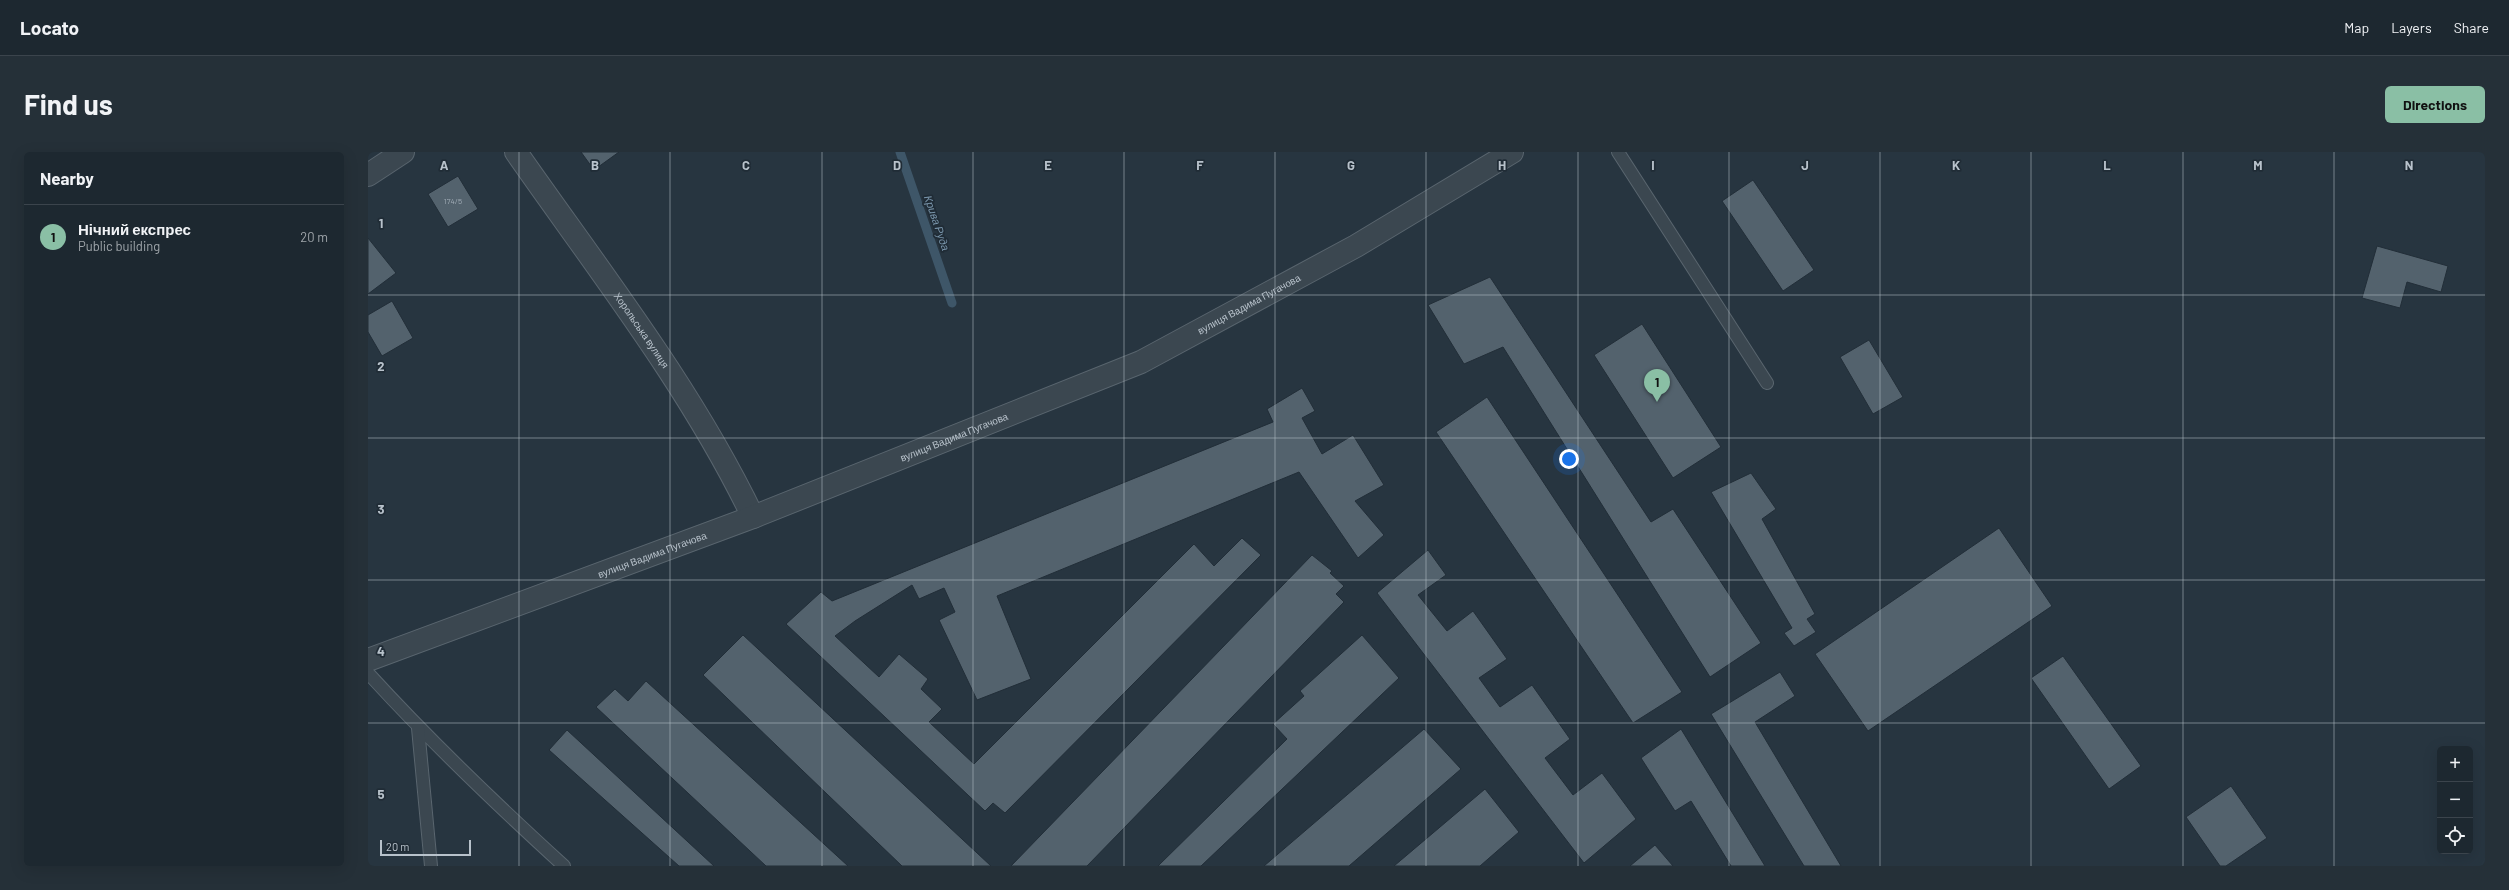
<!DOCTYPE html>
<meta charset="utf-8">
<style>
:root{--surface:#1d2830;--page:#253038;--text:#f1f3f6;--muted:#a0a6ab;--line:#3b444c;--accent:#8abfa5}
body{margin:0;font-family:Barlow,sans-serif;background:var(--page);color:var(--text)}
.controls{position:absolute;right:12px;bottom:12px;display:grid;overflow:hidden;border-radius:6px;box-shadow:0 4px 16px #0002}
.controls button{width:36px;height:36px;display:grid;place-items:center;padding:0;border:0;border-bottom:1px solid var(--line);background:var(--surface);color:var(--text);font:20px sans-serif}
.scale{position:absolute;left:12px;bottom:10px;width:91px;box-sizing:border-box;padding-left:4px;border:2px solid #b8c2cb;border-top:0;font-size:11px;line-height:14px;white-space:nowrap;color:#b8c2cb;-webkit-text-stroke:3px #202c36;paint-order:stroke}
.you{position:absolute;left:1201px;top:307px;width:14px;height:14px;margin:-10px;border:3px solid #fff;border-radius:50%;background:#1a73e8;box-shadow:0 0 0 6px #1a73e833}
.badge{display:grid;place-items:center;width:26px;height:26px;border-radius:50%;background:var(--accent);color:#111;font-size:13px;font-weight:700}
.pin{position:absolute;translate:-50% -33px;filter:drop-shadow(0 1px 2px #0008)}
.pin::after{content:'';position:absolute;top:21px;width:14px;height:12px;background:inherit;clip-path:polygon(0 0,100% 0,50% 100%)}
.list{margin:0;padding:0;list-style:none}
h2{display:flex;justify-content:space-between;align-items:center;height:52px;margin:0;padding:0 16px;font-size:17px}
h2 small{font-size:13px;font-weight:400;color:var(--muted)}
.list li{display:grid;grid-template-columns:26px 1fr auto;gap:12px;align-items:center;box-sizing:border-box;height:64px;padding:0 16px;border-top:1px solid var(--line)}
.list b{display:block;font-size:15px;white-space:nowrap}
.list p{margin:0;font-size:13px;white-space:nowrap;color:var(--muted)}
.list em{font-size:13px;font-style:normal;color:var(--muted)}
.icon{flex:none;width:22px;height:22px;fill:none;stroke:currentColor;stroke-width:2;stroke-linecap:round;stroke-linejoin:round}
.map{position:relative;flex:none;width:2117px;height:714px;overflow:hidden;border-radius:6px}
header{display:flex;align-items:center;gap:24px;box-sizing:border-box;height:56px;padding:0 20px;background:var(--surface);border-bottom:1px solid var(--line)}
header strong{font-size:19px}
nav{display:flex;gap:22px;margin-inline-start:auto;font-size:14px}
.intro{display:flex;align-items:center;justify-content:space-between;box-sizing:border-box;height:96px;padding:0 24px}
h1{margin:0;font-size:28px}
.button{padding:10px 18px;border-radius:6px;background:var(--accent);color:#111;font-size:14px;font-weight:700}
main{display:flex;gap:24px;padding:0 24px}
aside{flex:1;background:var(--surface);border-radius:6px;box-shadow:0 4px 16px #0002}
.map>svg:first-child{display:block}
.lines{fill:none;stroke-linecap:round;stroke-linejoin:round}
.stream{stroke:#3e5668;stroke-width:9}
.building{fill:#53626d;stroke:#222e38}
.service-casing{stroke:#59656e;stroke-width:14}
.minor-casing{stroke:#59656e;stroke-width:24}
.tertiary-casing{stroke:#59656e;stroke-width:24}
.service{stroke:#3b4750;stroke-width:12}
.minor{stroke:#3b4750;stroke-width:22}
.tertiary{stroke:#3b4750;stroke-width:22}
.grid{fill:none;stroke:#b8c2cb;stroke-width:1;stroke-opacity:0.55}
.labels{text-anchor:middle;stroke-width:3.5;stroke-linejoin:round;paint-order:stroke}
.number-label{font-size:8px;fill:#9faab4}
.street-label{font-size:10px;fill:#b8c2cb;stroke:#202c36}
.water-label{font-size:11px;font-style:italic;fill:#7a96ac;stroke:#202c36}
.grid-label{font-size:13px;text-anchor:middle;font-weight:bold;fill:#b8c2cb;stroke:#202c36;stroke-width:3.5;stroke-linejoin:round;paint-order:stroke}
</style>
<header>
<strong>Locato</strong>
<nav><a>Map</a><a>Layers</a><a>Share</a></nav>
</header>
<div class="intro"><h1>Find us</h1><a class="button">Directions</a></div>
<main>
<aside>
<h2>Nearby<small></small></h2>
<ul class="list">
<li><span class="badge">1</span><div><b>Нічний експрес</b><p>Public building</p></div><em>20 m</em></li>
</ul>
</aside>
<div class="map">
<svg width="2117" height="714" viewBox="0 0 2117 714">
<rect width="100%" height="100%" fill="#273540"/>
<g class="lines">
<polyline class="stream" points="532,0 584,151"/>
</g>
<g class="building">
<polygon points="213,0 251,0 226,18"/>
<polygon points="90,24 110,57 80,75 60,42"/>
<polygon points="1385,28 1446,118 1415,139 1354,49"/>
<polygon points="0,86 28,121 0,142"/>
<polygon points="2009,94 2080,114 2073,140 2039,130 2032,156 1994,146"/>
<polygon points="1122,125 1283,370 1305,357 1393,491 1342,525 1135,195 1096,212 1060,153"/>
<polygon points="24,149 45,186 14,204 0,180 0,163"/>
<polygon points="1274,172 1353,295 1305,326 1226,203"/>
<polygon points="1501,188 1535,245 1505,262 1472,205"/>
<polygon points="934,236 947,259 934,266 954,302 985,283 1016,333 987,349 1016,383 990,406 931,320 629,444 663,527 609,548 571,468 587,460 576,436 551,447 544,433 487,469 467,484 511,525 531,502 560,527 553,537 574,557 561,570 606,612 826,392 846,414 874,386 893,403 637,661 625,651 617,659 418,472 453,440 464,449 905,270 899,257"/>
<polygon points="1119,245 1314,540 1265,571 1068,280"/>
<polygon points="1383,321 1408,357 1394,367 1447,462 1439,467 1448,480 1426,494 1416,481 1424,476 1343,340"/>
<polygon points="1631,376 1684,454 1500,579 1447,502"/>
<polygon points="1060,398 1078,423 1050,443 1079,479 1105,459 1139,507 1111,526 1132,555 1164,533 1202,587 1177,606 1205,643 1234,621 1268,667 1216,711 1009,441"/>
<polygon points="944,403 964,419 962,421 976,434 968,442 976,450 719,714 643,714"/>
<polygon points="375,483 623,714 534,714 335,523"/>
<polygon points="994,483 1031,526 833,714 790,714 919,587 905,572 936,544 932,539"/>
<polygon points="1695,504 1773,614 1741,637 1663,526"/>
<polygon points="1412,520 1427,544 1387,570 1473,714 1436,714 1343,562"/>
<polygon points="278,529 480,714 398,714 228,555 247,537 260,549"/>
<polygon points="1056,577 1093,617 981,714 896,714"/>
<polygon points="1313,577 1397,714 1363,714 1323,649 1307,659 1273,606"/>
<polygon points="199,578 346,714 311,714 181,598"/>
<polygon points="1863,634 1899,686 1858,714 1852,714 1818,665"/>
<polygon points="1117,637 1151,680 1112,714 1026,714"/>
<polygon points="1287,693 1305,714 1262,714"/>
</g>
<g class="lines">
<g class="service-casing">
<g id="service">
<polyline points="1250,0 1399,231"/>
<path d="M 0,521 C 62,589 128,652 196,714"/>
<polyline points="50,576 63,714"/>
</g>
</g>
<g class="minor-casing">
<g id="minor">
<path id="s1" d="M 148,0 C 231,119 322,234 385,365"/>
<polyline points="0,23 35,0"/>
</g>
</g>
<g class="tertiary-casing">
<g id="tertiary">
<path id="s2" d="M 0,508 L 385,365 L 773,210 L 988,94 L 1144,0"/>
</g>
</g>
<use href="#service" class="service"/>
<use href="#minor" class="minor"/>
<use href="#tertiary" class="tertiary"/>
</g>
<path class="grid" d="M 151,0 L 151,714M 302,0 L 302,714M 454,0 L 454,714M 605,0 L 605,714M 756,0 L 756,714M 907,0 L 907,714M 1058,0 L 1058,714M 1210,0 L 1210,714M 1361,0 L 1361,714M 1512,0 L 1512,714M 1663,0 L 1663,714M 1815,0 L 1815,714M 1966,0 L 1966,714M 0,143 L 2117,143M 0,286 L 2117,286M 0,428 L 2117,428M 0,571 L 2117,571"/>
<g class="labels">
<g class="number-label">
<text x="85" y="52">174/5</text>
</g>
<g class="street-label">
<text dy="4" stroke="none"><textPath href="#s2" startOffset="951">вулиця Вадима Пугачова</textPath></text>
<text dy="4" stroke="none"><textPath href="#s1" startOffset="218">Хорольська вулиця</textPath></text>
<text dy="4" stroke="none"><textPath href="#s2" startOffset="627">вулиця Вадима Пугачова</textPath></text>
<text dy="4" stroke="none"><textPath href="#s2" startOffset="303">вулиця Вадима Пугачова</textPath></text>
</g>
<g class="water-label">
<text transform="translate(569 71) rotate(71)" y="4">Крива Руда</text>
</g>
</g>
<g class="grid-label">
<text x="76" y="18">A</text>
<text x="227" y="18">B</text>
<text x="378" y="18">C</text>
<text x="529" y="18">D</text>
<text x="680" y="18">E</text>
<text x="832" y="18">F</text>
<text x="983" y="18">G</text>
<text x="1134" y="18">H</text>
<text x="1285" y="18">I</text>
<text x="1437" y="18">J</text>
<text x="1588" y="18">K</text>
<text x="1739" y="18">L</text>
<text x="1890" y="18">M</text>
<text x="2041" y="18">N</text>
<text x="13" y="76">1</text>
<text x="13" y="219">2</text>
<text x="13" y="362">3</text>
<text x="13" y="504">4</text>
<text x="13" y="647">5</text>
</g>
</svg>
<div class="controls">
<button>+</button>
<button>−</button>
<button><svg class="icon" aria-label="locate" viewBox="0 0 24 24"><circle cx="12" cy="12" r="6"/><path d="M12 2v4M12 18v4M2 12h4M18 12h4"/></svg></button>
</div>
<div class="scale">20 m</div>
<div class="you"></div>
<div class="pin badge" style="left:1289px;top:250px">1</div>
</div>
</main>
